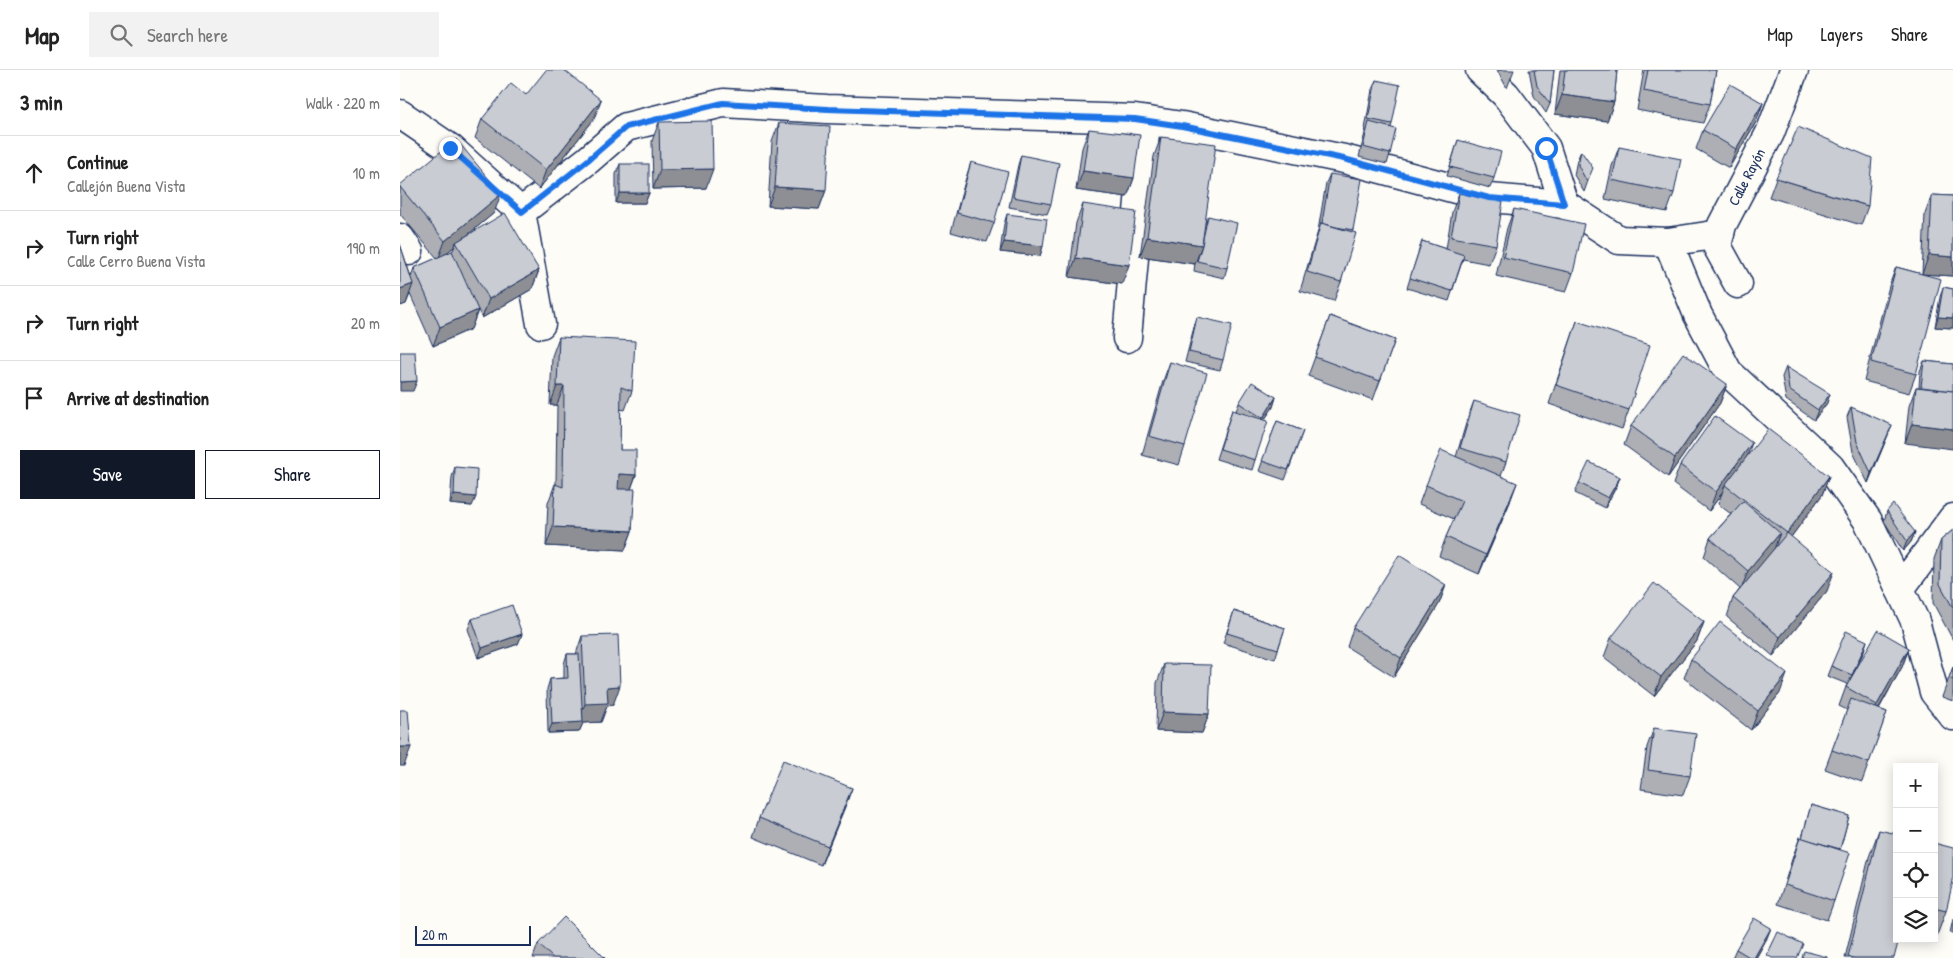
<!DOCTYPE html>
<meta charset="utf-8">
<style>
:root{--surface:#fff;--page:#f2f2f2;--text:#222;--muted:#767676;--line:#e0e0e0;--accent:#111827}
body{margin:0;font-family:"Patrick Hand",sans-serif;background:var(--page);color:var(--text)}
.controls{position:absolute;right:15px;bottom:15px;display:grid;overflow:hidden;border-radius:0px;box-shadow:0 2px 12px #0003}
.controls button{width:45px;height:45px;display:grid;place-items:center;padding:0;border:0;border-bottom:1px solid var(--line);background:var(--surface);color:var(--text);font:25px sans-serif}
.scale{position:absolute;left:15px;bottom:12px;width:116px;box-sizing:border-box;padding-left:5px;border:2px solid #1b2f5e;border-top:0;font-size:14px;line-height:18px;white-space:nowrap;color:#1b2f5e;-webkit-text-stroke:4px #fdfcf7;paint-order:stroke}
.stop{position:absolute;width:15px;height:15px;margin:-11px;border:4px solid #1a73e8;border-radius:50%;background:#fff}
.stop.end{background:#1a73e8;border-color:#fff;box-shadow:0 1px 5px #0008}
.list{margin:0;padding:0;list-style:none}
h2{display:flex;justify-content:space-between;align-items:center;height:65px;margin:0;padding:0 20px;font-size:21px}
h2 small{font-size:16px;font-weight:400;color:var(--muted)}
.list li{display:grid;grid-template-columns:32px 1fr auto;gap:15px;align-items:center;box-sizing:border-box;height:75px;padding:0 20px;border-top:1px solid var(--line)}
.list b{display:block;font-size:19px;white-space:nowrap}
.list p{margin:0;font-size:16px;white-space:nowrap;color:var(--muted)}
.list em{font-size:16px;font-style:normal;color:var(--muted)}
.actions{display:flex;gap:10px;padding:15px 20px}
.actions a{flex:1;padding:11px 0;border:1px solid var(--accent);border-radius:0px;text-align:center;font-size:18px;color:var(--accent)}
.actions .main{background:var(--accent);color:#fff}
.icon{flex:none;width:28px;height:28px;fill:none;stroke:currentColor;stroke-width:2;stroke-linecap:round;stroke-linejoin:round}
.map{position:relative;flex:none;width:1553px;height:888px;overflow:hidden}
header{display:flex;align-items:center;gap:30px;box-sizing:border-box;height:70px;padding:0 25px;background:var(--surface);border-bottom:1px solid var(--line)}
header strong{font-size:24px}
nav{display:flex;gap:28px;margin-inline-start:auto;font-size:18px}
.search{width:350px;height:45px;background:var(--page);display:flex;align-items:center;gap:12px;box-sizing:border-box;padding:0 18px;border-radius:0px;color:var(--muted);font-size:19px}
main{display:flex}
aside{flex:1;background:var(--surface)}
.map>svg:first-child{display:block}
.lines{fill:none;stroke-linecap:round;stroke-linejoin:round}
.minor-casing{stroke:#1b2f5e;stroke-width:31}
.minor{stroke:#fdfcf7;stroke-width:28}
.wall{fill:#adafb5;stroke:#1b2f5e;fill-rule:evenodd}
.shaded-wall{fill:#8d8f94;stroke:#1b2f5e}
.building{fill:#c9ccd3;stroke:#1b2f5e}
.route{stroke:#1a73e8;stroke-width:6}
.labels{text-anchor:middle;stroke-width:4;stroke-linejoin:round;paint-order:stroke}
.street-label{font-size:15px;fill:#1b2f5e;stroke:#fdfcf7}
</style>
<header>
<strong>Map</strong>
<div class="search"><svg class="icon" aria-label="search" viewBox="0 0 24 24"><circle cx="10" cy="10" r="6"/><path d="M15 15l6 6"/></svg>Search here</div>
<nav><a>Map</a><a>Layers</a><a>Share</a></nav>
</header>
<main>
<aside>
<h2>3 min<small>Walk · 220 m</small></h2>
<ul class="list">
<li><svg class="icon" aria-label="ahead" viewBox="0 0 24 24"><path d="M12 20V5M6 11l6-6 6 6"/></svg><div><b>Continue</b><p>Callejón Buena Vista</p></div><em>10 m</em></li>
<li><svg class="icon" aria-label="right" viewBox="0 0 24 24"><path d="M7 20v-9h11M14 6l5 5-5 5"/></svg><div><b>Turn right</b><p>Calle Cerro Buena Vista</p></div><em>190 m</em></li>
<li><svg class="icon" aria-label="right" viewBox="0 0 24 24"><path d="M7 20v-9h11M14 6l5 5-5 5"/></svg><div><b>Turn right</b></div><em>20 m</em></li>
<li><svg class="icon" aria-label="arrive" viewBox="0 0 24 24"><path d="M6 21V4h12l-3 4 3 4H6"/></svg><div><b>Arrive at destination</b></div></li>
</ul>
<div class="actions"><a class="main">Save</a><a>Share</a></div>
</aside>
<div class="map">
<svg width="1553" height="888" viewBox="0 0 1553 888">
<rect width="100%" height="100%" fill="#fdfcf7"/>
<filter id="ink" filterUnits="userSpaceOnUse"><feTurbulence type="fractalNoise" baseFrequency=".02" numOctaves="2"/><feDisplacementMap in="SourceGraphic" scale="10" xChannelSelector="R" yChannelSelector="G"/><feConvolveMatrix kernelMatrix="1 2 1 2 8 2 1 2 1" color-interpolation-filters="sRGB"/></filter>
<g filter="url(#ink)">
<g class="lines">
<g class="minor-casing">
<g id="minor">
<polyline points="1080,0 1106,25 1146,78 1164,134"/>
<polyline points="0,44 50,78 121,142 141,254"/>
<polyline points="121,142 188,90 226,57 323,33 427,39 735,49 782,56 944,89 1089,128 1164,134 1219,170 1268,172 1320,164"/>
<polyline points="0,168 9,181"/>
<polyline points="1268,172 1298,245 1328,302 1430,397 1468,451 1515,551 1534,622 1553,646"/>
<path id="s1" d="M 1338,214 L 1317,176 L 1322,155 L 1370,63 L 1394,0"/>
<polyline points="727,268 746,51"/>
<polyline points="1500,519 1553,448"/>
</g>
</g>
<use href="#minor" class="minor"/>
</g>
<g class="wall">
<polygon points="1097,0 1114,0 1107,18"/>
<polygon points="1129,0 1154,0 1150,34 1146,43 1134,26"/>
<polygon points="1160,0 1217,0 1214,32 1207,51 1155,44"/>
<polygon points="1244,0 1316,0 1310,34 1303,53 1237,40"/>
<polygon points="976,10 992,54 991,57 990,84 987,94 959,87 966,59 965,59 972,20"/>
<polygon points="126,25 194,49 139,119 75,68 82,49"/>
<polygon points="1363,33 1356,52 1329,98 1296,79 1303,60"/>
<polygon points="259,52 306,118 253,119 252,71"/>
<polygon points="379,53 426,120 419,139 368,136 372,72"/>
<polygon points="689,59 734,108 727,127 676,120 682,78"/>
<polygon points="761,67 805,154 808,146 827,198 824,208 794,201 795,193 795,194 740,186 754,86"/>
<polygon points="1058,70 1094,108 1090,118 1047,106"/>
<polygon points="1219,77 1274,123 1267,142 1205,129 1212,96"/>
<polygon points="1181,81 1189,108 1184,122 1174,105 1177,90"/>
<polygon points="621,85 651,134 647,144 609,137 618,95"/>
<polygon points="571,92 594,153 587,172 551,162 565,111"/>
<polygon points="220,94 249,123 245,133 216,133 216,104"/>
<polygon points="930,104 953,160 941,212 934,231 900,221 918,161 926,113"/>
<polygon points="1376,108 1468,136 1461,155 1369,127"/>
<path d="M 0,115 L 94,143 L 66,166 L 139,200 L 132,219 L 82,248 L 78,240 L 71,259 L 33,276 L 10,224 L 6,234 L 0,236 L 0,174 L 11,207 L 14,198 L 37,188 L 0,144 ZM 55,176 L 52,182 L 45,184 Z"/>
<polygon points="1059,123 1096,175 1089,194 1063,189 1049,231 1007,218 1022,171 1046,179 1052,142"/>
<polygon points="1532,125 1553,126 1553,206 1523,204 1516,304 1509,323 1464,311 1489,216 1496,197 1522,204 1525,144"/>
<polygon points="683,134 722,214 669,207 676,153"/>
<polygon points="1114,139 1173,203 1166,222 1096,206 1107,158"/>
<polygon points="607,144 643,176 640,186 600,182 604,154"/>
<polygon points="1543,217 1553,219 1553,258 1535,257 1540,227"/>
<polygon points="930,246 995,270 973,330 908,306"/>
<polygon points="797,247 823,290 820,300 785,292 794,257"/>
<polygon points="1177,251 1229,340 1222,359 1149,334"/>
<polygon points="159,267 232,321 225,340 220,339 220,380 236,405 231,419 232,461 225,480 146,476 148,433 155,414 156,414 157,335 150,335 152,286"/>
<polygon points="1524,291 1553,294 1505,373 1509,336 1516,317 1519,317 1520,301"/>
<polygon points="770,292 785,376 779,395 742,385 763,311"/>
<polygon points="1386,297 1427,333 1414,350 1386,330 1382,307"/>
<polygon points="1327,314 1320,333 1268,407 1224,375 1231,356"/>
<polygon points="876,327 873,337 864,350 855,390 852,400 816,389 832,340 836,341 839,333"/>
<polygon points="1074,331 1106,392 1101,406 1110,432 1079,504 1039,486 1046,467 1054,449 1019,434 1026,415 1056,387 1067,350"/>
<polygon points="1451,337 1488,365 1468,413 1453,382 1447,347"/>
<polygon points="877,351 903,361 885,410 859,401"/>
<polygon points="1347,387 1429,406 1422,425 1391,467 1427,521 1373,586 1327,547 1333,528 1340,519 1304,487 1310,468 1331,444 1318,434 1322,423 1309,441 1273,414 1280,395"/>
<polygon points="55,397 72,436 50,434 52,407"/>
<polygon points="1220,407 1216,417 1205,438 1175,423 1179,413"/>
<polygon points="1487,441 1515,462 1511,472 1503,481 1484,451"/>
<polygon points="1553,460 1553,570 1533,533 1534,489 1541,470"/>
<polygon points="1046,515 1039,534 994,607 947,577 953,558"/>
<polygon points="834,541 885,558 875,589 823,573"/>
<polygon points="72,549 122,564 118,574 78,588 68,559"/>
<polygon points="1304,552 1297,571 1254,626 1204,587 1211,568"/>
<polygon points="182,566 213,635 207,636 201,652 183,653 179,662 148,663 147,619 150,609 164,608 164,594 167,584 176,584"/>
<polygon points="1509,578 1502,597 1479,639 1487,642 1462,712 1425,699 1447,640 1439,636 1447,614 1427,606 1431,596 1464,581 1454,601"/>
<polygon points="1291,589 1380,623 1351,660 1284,608"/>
<polygon points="764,594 809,644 802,663 756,661 757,613"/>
<polygon points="1553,597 1553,631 1542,627"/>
<polygon points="1254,658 1290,706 1283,725 1241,719 1247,677"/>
<polygon points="452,718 421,795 353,767 359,748"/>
<polygon points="1411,735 1449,746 1440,780 1434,831 1427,850 1378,834 1393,786 1400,767 1402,768"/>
<polygon points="1479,760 1494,888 1445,888 1469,787"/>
<polygon points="1534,773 1546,841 1536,868 1534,867"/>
<polygon points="1553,849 1553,863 1550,863"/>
<polygon points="1367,868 1356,888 1332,888 1336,879"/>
<polygon points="138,874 205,888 133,888"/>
</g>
<g class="shaded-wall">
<polygon points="1162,25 1214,32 1207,51 1155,44"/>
<polygon points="201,30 194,49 139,119 146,100"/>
<polygon points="1363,33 1356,52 1329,98 1336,79"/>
<polygon points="313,99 306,118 253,119 260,100"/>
<polygon points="683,101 734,108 727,127 676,120"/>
<polygon points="375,117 426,120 419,139 368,136"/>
<polygon points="220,123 249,123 245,133 216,133"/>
<polygon points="101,124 94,143 57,174 56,172 55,176 38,190 45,171"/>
<polygon points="747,167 802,175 795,194 740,186"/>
<polygon points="604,172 643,176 640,186 600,182"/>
<polygon points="1529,185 1553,187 1553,206 1522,204"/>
<polygon points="676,188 729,195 722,214 669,207"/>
<polygon points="139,200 132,219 82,248 89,229"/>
<polygon points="13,214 6,234 0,236 0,219"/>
<polygon points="78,240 71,259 33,276 40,257"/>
<polygon points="1538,247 1553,248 1553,258 1535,257"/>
<polygon points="17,311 13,321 0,321 0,312"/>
<polygon points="1327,314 1320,333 1268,407 1275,388"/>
<polygon points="157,316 164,316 157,335 150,335"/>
<polygon points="1430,324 1427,333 1414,350 1418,340"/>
<polygon points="876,327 873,337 859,358 863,348"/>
<polygon points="1512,354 1553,359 1553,379 1505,373"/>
<polygon points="1492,355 1488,365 1468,413 1471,403"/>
<polygon points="1352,373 1345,392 1325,415 1322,423 1309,441 1316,422"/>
<polygon points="219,404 236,405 229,424 212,423"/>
<polygon points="1429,406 1422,425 1380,482 1387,463"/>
<polygon points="1220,407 1216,417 1205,438 1208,428"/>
<polygon points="1117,413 1110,432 1079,504 1086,485"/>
<polygon points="54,425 76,427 72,436 50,434"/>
<polygon points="153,457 232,461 225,480 146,476"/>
<polygon points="1515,462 1511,472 1503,481 1507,471"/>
<polygon points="1380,463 1373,482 1341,520 1348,501"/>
<polygon points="1434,502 1427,521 1373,586 1380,567"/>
<polygon points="1046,515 1039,534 994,607 1001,588"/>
<polygon points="1304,552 1297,571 1254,626 1261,607"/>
<polygon points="122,564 118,574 78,588 82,578"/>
<polygon points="1467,571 1464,581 1448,615 1452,605"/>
<polygon points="1509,578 1502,597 1470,654 1477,635"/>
<polygon points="1387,604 1380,623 1351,660 1358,641"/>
<polygon points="220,616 213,635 207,636 201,652 183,653 179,662 148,663 152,654 178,652 185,634 207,617"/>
<polygon points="763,642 809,644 802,663 756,661"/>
<polygon points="0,677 11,677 4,696 0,696"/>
<polygon points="452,718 445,737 421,795 428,776"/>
<polygon points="1371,858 1367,868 1356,888 1354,888"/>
</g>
<g class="building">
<polygon points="146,0 164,0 201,30 146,100 82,49 111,13 126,25"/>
<polygon points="1134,0 1154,0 1150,34 1137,16"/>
<polygon points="1165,0 1217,0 1214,32 1162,25"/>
<polygon points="1248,0 1316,0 1310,34 1244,21"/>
<polygon points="976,10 1000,15 992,54 968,49"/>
<polygon points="1330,14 1363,33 1336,79 1303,60"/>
<polygon points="312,51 313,99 260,100 259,52"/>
<polygon points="969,52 996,59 990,84 963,77"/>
<polygon points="379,53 430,56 426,120 375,117"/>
<polygon points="1398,57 1472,88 1468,136 1376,108"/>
<polygon points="689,59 740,65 734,108 683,101"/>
<polygon points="761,67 816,74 802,175 747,167"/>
<polygon points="56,69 101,124 45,171 0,117 0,115"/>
<polygon points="1058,70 1101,82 1094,108 1050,97"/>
<polygon points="1219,77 1281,89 1274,123 1212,110"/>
<polygon points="1181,81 1193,98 1187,112 1178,95"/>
<polygon points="621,85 659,93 651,134 613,127"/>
<polygon points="571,92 608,102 594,153 557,143"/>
<rect x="220" y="94" width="29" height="29"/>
<polygon points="930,104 962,109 953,160 936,157 922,153"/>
<polygon points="1059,123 1103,131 1096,175 1051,167"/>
<polygon points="1532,125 1553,126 1553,187 1529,185"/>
<polygon points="683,134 736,142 729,195 676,188"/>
<polygon points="1114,139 1184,154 1173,203 1103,187"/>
<polygon points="105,143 139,200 89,229 56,172"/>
<polygon points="607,144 647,149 643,176 604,172"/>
<polygon points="808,146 837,153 827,198 797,191 802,175 804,164"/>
<polygon points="921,153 956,163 941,212 907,202"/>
<polygon points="1022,171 1064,185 1052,221 1010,208"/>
<polygon points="0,174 13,214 0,219"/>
<polygon points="52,181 78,240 40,257 14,198"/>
<polygon points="1496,197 1541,209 1516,304 1471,292"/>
<polygon points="1543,217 1553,219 1553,248 1538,247"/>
<polygon points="930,246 995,270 980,311 915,287"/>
<polygon points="797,247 832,255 823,290 789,282"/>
<polygon points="1177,251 1250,275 1229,340 1156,315"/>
<polygon points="159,267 235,271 232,321 221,317 220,380 236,380 236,405 219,404 218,419 235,419 232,461 153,457 155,414 163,417 164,316 157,316"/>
<polygon points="0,282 15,282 17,311 0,312"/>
<polygon points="1283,283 1327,314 1275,388 1231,356"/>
<polygon points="1524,291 1553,294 1553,321 1521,317"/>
<polygon points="770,292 807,303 785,376 749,366"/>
<polygon points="1386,297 1430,324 1418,340 1389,320"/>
<polygon points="852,312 876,327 863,348 839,333"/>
<polygon points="1516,317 1553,321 1553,359 1512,354"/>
<polygon points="1074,331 1120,345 1106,392 1060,378"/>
<polygon points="1451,337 1492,355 1471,403 1457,372"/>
<polygon points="832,340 868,351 855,390 820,379"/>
<polygon points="1315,346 1352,373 1316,422 1280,395"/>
<polygon points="877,351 903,361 888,400 862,391"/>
<polygon points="1368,359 1429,406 1387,463 1325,415"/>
<polygon points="1041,380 1117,413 1086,485 1046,467 1062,431 1026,415"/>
<polygon points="1189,392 1220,407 1208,428 1179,413"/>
<polygon points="55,397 77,399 76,427 54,425"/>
<polygon points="1343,431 1380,463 1348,501 1310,468"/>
<polygon points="1493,434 1515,462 1507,471 1487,441"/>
<polygon points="1553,460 1553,538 1540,514 1541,470"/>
<polygon points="1387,463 1434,502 1380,567 1333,528"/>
<polygon points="999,485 1046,515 1001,588 953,558"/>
<polygon points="1254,513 1304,552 1261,607 1211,568"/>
<polygon points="112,535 122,564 82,578 72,549"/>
<polygon points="834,541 885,558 878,579 827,563"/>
<polygon points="1320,552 1387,604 1358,641 1291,589"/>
<polygon points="1478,560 1509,578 1477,635 1446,617"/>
<polygon points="1446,561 1467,571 1452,605 1431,596"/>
<polygon points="218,565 220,616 207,617 208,633 185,634 182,566"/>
<polygon points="167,584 179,584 183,652 152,654 150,609 168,608"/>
<polygon points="764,594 811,595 809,644 763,642"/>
<polygon points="1553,597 1553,610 1549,608"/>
<polygon points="1451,629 1487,642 1469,693 1432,680"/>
<polygon points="0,640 8,640 11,677 0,677"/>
<polygon points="1254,658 1296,664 1290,706 1248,700"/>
<polygon points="383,690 452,718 428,776 359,748"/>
<polygon points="1411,735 1449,746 1440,779 1402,768"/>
<polygon points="1479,760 1497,764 1497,869 1499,869 1494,888 1454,888 1448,887"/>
<polygon points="1400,767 1450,783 1434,831 1385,815"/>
<polygon points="1534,773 1553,778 1553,811 1546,841 1534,838"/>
<polygon points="164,847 205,888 153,888 138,874"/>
<polygon points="1354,848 1371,858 1354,888 1351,888 1336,879"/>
<polygon points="1378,862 1403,874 1397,888 1372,888 1367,885"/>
<polygon points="1404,881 1427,887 1427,888 1402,888"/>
</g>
</g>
<g class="lines" filter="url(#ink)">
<polyline class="route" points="50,78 122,142 188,90 226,57 323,33 428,39 735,49 782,56 944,89 1089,128 1164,134 1146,78"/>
</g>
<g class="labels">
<g class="street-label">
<text dy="5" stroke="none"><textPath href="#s1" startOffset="119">Calle Rayón</textPath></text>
</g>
</g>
</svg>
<div class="controls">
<button>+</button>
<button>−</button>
<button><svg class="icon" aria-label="locate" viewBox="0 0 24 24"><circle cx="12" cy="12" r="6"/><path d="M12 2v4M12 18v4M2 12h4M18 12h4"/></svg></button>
<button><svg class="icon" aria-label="layers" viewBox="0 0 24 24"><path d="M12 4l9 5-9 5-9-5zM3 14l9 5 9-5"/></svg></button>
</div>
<div class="scale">20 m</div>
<div class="stop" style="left:1146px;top:78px"></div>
<div class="stop end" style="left:50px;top:78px"></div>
</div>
</main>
